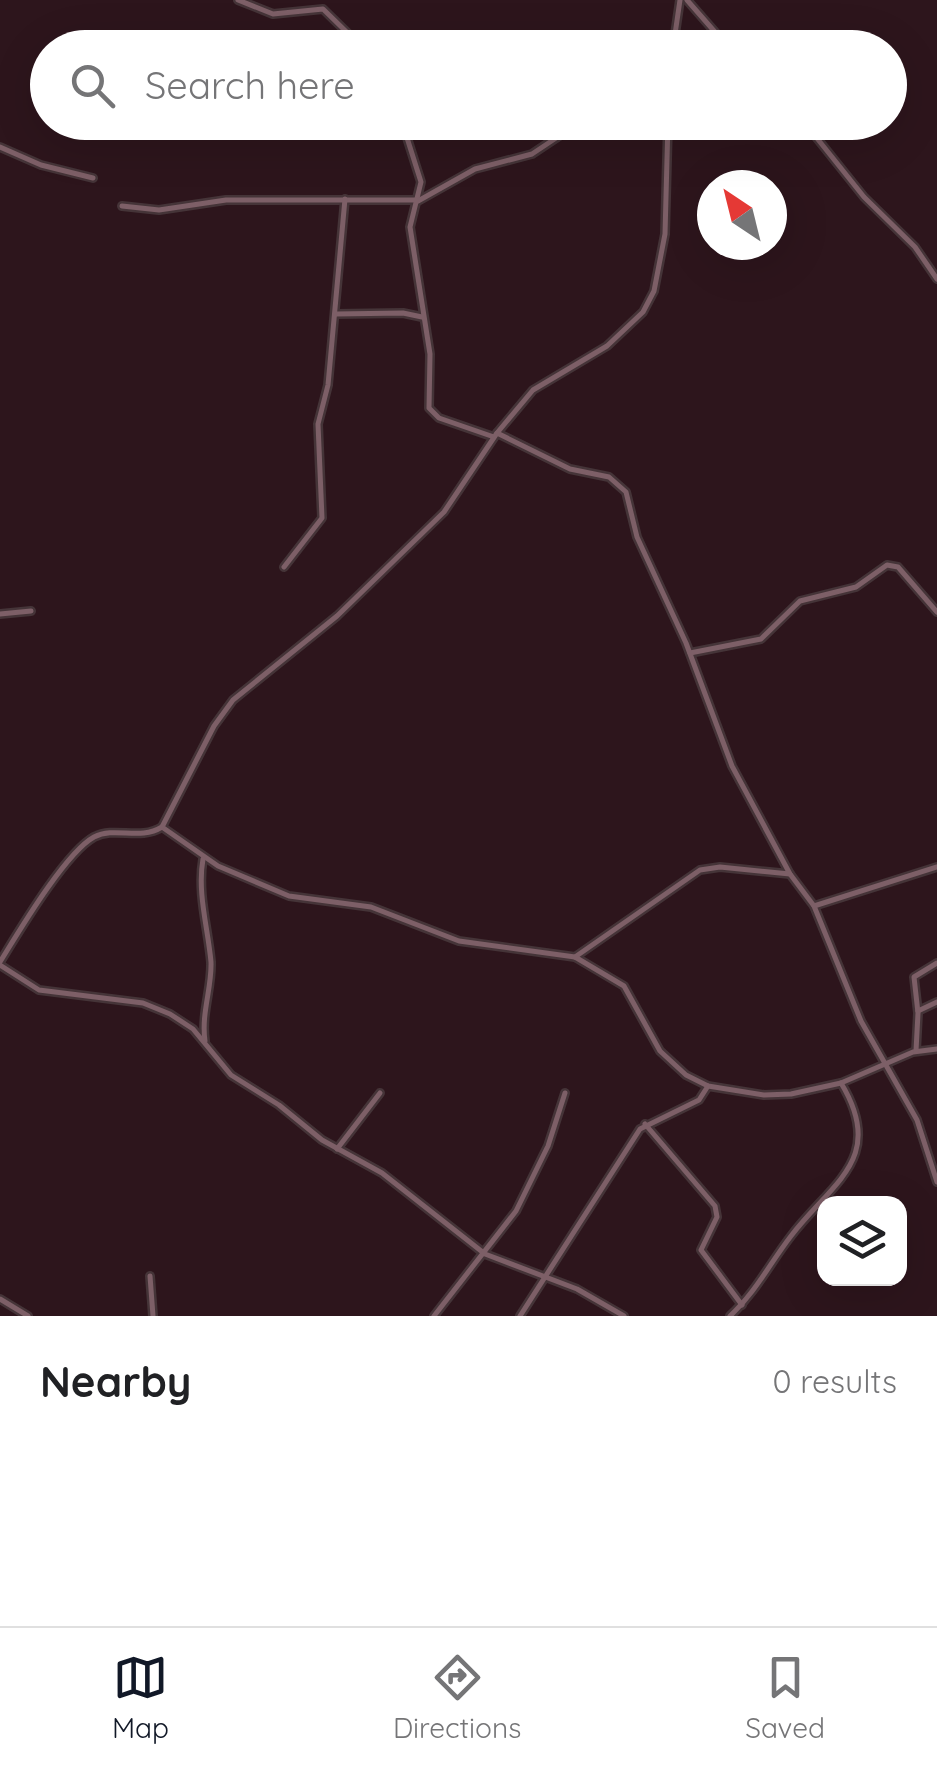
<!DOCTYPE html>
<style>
:root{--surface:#fff;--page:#f6f6f6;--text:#202124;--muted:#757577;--line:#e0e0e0;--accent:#111827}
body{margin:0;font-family:Quicksand,sans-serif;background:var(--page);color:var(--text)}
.controls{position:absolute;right:30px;bottom:30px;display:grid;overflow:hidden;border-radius:20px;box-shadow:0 10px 40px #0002}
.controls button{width:90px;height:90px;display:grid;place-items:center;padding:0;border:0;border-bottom:2px solid var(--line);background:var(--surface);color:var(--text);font:50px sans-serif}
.compass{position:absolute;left:697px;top:170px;width:90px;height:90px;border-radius:50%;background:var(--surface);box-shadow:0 10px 40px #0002;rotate:325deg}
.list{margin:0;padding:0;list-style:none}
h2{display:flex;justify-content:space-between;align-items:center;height:130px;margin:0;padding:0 40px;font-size:42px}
h2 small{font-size:32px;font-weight:400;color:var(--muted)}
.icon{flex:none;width:55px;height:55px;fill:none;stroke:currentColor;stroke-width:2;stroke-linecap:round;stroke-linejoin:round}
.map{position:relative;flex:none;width:937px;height:1316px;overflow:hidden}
.search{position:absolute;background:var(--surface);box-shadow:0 10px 40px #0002;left:30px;right:30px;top:30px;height:110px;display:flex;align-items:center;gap:25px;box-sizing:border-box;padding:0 35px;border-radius:55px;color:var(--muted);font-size:38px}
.sheet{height:310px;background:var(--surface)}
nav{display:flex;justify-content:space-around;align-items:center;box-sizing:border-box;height:140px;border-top:2px solid var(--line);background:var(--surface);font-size:28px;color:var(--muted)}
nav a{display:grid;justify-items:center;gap:5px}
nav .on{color:var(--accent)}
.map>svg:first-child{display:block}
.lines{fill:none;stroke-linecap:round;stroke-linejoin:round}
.minor-casing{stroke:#453438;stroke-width:10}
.minor{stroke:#7d5f67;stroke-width:5}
</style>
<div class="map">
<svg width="937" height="1316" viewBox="0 0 937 1316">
<rect width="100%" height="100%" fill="#2d151c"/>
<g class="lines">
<g class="minor-casing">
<g id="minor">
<polyline points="238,0 273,14 323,9 363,48"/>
<polyline points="687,0 729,48"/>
<polyline points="673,48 680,0"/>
<polyline points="402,122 421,182 410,227 430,354 429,408 439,418 494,437"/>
<polyline points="804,122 864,197 915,247 937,279"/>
<polyline points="0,147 41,165 93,178"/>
<polyline points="418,201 475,169 532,154 565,132 597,122"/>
<polyline points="122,206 159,210 226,200 416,200"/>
<polyline points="336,314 403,313 422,317"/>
<polyline points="497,433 570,469 609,477 626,492 637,537 686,643 732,766 790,874 814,906 861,1021 917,1120 937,1182"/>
<polyline points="284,567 322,518 318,424 328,385 345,199"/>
<polyline points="0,614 31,611"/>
<polyline points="690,653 761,639 800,601 856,587 887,565 898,567 937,612"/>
<polyline points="162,827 218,866 289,896 371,907 459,941 575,957 624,986 660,1051 686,1075 708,1086 764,1095 791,1094 841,1083 913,1052 937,1049"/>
<path d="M 203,859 C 197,893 208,928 211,962 C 212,988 201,1013 205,1041"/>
<polyline points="814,906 937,867"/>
<polyline points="575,957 700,870 720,867 790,874"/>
<path d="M 0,962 C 18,933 65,853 94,837 C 116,826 139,841 162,827 L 214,726 L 233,700 L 337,616 L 444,512 L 497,433 L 533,390 L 607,346 L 643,312 L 654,291 L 665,234 L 668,122"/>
<polyline points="0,965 39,990 143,1003 170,1014 193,1029 231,1075 279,1105 322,1140 382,1173 485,1254 577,1289 624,1316"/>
<polyline points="918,1011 937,1002"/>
<polyline points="916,1051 918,1013 914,977 937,963"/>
<polyline points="645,1124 715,1206 717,1217 701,1250 742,1305"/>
<polyline points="337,1149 380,1093"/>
<polyline points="150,1276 153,1316"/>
<polyline points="0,1299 28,1316"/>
<polyline points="434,1316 516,1211 548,1146 565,1093"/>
<polyline points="520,1316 640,1129 699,1100 708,1086"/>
<path d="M 730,1316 C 756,1292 770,1263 791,1236 C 831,1183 887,1159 841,1083"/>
</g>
</g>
<use href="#minor" class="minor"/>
</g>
</svg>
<div class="controls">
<button><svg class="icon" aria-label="layers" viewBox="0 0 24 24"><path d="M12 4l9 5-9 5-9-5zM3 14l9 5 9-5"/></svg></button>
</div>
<svg class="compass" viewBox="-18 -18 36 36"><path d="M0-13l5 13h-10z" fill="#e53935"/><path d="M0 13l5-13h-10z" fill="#757577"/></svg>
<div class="search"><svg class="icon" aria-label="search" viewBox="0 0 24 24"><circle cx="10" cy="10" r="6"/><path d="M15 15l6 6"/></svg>Search here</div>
</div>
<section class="sheet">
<h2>Nearby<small>0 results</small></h2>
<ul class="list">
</ul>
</section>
<nav>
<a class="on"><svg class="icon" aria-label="map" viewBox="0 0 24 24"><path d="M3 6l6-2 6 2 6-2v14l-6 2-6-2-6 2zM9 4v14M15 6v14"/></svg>Map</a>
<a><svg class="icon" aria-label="directions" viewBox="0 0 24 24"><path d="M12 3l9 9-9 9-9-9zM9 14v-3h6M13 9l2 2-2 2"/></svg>Directions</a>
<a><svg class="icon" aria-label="saved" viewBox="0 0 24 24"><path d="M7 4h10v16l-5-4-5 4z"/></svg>Saved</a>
</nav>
